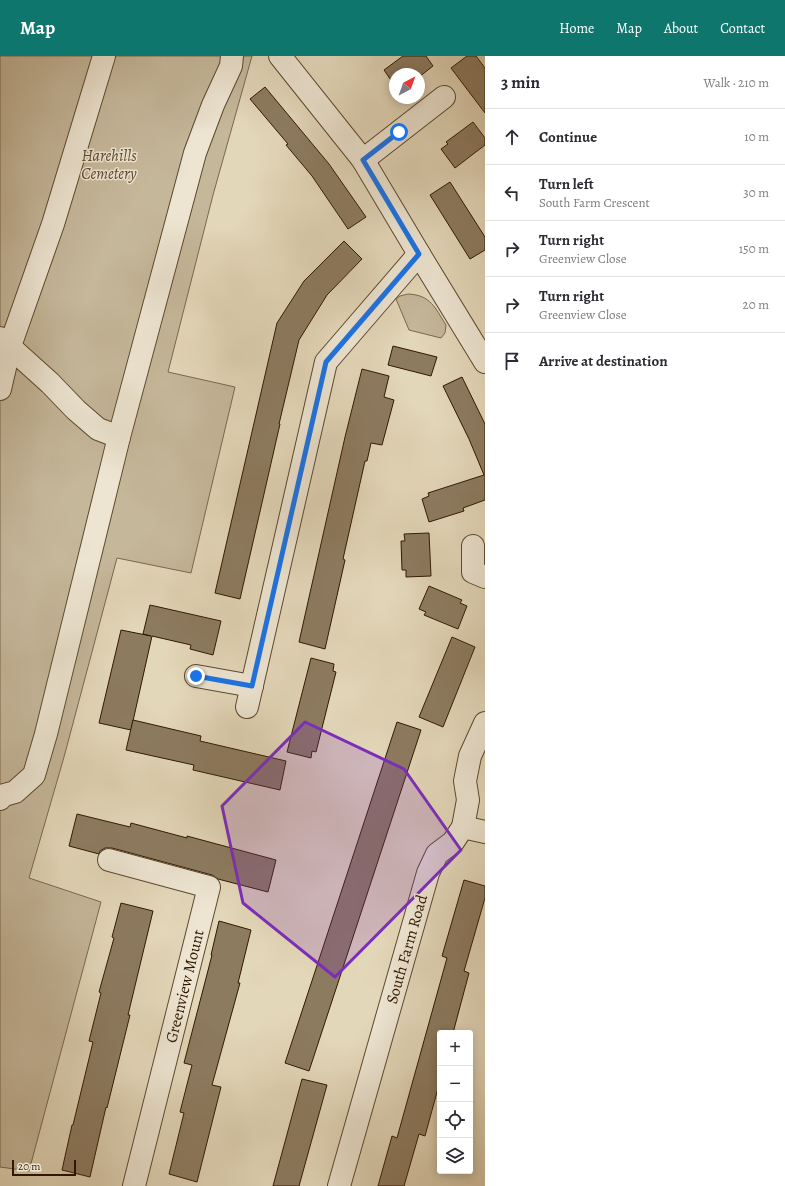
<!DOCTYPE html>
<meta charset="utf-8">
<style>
:root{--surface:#fff;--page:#f2f2f3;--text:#2b2b33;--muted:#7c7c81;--line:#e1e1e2;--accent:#0f766e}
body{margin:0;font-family:Alegreya,serif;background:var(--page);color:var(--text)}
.controls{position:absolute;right:12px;bottom:12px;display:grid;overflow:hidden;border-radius:4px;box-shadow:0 2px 10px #0003}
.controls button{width:36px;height:36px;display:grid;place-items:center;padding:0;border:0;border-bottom:1px solid var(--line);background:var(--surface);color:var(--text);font:20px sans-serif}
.compass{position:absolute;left:389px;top:12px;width:36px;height:36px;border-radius:50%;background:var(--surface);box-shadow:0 2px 10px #0003;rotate:41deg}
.scale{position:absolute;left:12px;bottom:10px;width:64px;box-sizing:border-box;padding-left:4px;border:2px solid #301800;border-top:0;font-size:11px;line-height:14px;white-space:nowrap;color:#301800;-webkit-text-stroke:3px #ede5d2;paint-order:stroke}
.stop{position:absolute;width:12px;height:12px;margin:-9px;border:3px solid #1a73e8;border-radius:50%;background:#fff}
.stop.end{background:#1a73e8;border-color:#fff;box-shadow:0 1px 4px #0008}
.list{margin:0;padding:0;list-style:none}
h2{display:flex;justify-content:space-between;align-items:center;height:52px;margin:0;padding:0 16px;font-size:17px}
h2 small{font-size:13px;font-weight:400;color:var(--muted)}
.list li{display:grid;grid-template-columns:26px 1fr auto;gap:12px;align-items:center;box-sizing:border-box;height:56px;padding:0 16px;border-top:1px solid var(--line)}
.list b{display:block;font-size:15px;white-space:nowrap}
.list p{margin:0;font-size:13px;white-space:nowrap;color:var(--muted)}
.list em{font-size:13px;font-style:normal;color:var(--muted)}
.icon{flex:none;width:22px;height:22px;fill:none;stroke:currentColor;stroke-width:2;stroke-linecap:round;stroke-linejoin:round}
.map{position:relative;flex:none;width:485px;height:1130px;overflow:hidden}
header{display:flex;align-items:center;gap:24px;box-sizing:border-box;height:56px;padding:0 20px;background:var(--accent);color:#fff}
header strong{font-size:19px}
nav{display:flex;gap:22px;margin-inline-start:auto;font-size:14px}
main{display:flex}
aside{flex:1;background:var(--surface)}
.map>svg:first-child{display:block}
.green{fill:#c5b79a;stroke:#7a684d}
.building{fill:#8d7b60;stroke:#301800}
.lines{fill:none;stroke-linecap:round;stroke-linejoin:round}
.minor-casing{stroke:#5d482e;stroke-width:24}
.minor{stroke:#ede5d2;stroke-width:22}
.route{stroke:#1a73e8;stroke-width:5}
.marked{fill:#7b2cbf;fill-opacity:0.2;stroke:#7b2cbf;stroke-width:3;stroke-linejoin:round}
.labels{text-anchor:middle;stroke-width:3;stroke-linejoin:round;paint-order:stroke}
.park-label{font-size:16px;font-style:italic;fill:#5d482e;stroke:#ede5d2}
.street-label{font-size:16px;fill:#301800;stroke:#ede5d2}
</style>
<header>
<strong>Map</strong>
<nav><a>Home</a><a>Map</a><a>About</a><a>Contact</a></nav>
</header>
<main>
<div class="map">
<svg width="485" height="1130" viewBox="0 0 485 1130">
<rect width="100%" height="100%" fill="#e3d7b9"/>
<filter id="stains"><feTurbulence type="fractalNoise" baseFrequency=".005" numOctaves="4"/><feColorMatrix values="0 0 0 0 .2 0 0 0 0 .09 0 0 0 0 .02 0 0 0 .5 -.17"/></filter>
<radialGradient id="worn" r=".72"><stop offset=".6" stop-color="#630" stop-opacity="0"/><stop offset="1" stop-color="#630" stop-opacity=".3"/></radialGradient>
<g class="green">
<polygon points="0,0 252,0 213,139 168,316 235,331 191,517 117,502 64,701 29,822 101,846 29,1115 0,1111"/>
<path d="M 408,238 C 431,239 435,252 446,269 L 445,277 L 441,282 L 409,274 L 396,243 L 400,240 Z"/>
</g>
<g class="building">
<polygon points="403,0 426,0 433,10 419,21 419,18 395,18 395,30 384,14"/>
<polygon points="467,0 476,0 485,12 485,57 451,12"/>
<polygon points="265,31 329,108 366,161 348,173 312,120 286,89 288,88 250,43"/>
<polygon points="473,66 485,82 485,89 455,112 441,93 448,88 446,86"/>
<polygon points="450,126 485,181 485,194 470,203 430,139"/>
<polygon points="344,185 362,203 327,239 299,284 279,368 280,368 240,543 215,537 277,267 304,225"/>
<polygon points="393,290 437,301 431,320 388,309"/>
<polygon points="362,313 389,320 384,341 394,344 382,389 371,387 367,405 365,405 343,503 345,504 325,593 299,586 345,381"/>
<polygon points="462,321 485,368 485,444 463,452 464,455 429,466 422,443 429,440 428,437 484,419 469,383 443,330"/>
<polygon points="429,477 431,520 406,521 406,514 402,514 401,485 405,485 404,478"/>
<polygon points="429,530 462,544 460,547 467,550 458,573 424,559 426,556 419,553"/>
<polygon points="150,549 221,565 213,599 190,593 191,589 152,580 131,674 99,667 121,574 151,580 143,578"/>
<polygon points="452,581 475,591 443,671 419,661"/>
<polygon points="311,602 334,608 333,615 336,616 316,696 312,695 311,702 287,696"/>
<polygon points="133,664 201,680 200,685 286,705 280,734 193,714 194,709 126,694"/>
<polygon points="397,666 421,674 309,1015 285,1007"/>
<polygon points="77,758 130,771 131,767 187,782 187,780 276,804 268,836 218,823 212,819 112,792 105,792 100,795 99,798 69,790"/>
<polygon points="464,824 485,830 485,842 464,915 469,917 453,977 440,977 440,1025 425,1080 419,1078 404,1130 378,1130 392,1080 397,1082 447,902 442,900"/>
<polygon points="121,847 153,855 128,959 130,959 107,1052 106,1051 90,1121 62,1114 72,1069 73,1069 86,1015 93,986 89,985 101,937 99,936 114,882 112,881"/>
<polygon points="219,865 251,874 238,927 240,927 212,1029 221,1031 197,1126 169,1118 184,1057 180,1056 192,1009 184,1007 212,899 211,899"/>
<polygon points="302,1023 327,1029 299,1130 273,1130"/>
</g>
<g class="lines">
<g class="minor-casing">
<g id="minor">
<polyline points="280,0 363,104 419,198 485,306"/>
<polyline points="363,104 444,41"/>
<polyline points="0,282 50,327 76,354 98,373 119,381"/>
<polyline points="0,333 10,290 53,168 104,0"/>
<polyline points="473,490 473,516 485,521"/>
<polyline points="196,620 252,630"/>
<polyline points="247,651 326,306 419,198"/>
<polyline points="0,743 1,740 15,736 34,719 46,678 119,381 195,97 213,49 231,10 232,0"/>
<polyline points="463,771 485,776"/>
<polyline points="109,804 209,831 134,1130"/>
<polyline points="339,1130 428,817 437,798 453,786 463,771 468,744 465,725 470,700 485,667"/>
</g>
</g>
<use href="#minor" class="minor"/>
</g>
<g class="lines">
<polyline class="route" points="196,620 252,630 326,306 419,198 363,104 399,76"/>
</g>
<path class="marked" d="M 305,666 L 404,713 L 461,794 L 335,921 L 243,847 L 222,750 Z"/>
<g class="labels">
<g class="park-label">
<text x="109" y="105">Harehills<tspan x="109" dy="18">Cemetery</tspan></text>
</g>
<g class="street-label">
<text transform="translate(406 893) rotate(-74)" y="6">South Farm Road</text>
<text transform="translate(184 930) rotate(-76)" y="6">Greenview Mount</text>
</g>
</g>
<rect width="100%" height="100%" filter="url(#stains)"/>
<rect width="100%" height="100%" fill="url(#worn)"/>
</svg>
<div class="controls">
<button>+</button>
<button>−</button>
<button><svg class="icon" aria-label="locate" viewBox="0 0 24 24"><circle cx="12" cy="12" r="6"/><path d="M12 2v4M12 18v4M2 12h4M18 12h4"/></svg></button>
<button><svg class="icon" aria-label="layers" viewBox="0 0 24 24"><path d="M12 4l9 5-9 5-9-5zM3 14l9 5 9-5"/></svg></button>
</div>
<svg class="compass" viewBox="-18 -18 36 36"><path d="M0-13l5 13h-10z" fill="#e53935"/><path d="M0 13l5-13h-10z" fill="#7c7c81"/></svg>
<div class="scale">20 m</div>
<div class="stop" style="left:399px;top:76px"></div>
<div class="stop end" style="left:196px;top:620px"></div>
</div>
<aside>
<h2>3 min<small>Walk · 210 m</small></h2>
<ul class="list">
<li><svg class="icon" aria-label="ahead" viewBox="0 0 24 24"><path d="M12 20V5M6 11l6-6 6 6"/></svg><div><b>Continue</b></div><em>10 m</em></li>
<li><svg class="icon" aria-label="left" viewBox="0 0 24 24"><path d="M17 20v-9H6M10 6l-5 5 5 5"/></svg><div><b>Turn left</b><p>South Farm Crescent</p></div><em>30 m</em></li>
<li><svg class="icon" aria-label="right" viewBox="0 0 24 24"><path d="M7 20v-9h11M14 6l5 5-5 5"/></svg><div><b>Turn right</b><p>Greenview Close</p></div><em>150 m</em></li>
<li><svg class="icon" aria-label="right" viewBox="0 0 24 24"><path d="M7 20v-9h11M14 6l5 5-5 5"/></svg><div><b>Turn right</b><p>Greenview Close</p></div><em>20 m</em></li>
<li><svg class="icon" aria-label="arrive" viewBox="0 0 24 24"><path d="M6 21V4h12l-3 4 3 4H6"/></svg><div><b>Arrive at destination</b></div></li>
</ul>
</aside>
</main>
